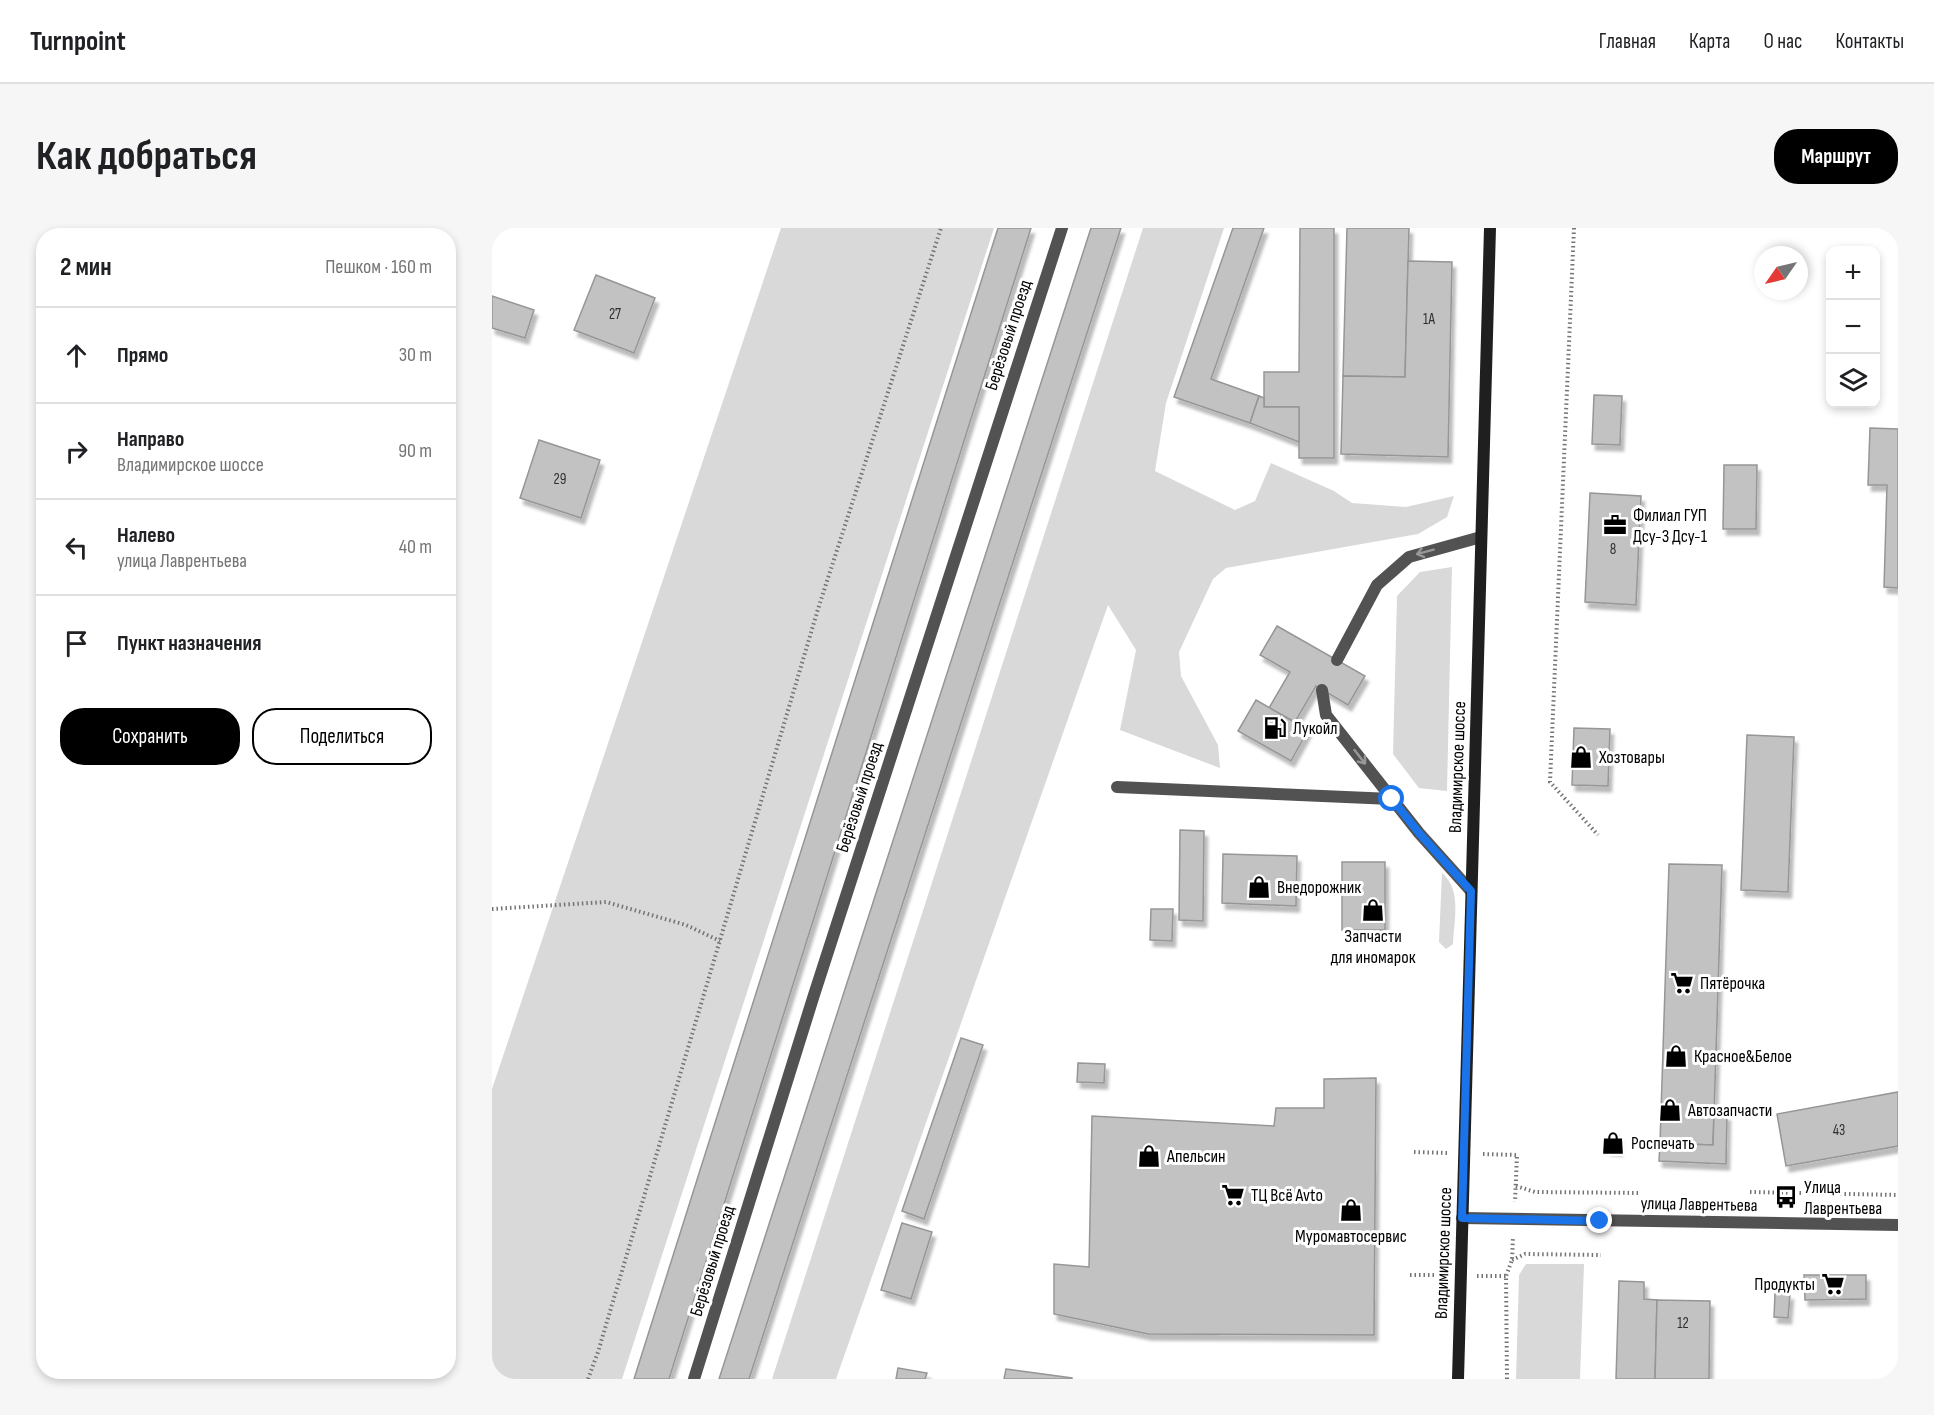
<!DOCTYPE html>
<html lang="ru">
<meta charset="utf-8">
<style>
:root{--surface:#fff;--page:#f6f6f6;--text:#202124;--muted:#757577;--line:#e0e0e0;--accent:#000}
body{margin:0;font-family:"Sofia Sans Condensed",sans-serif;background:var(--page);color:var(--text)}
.controls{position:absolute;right:18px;top:18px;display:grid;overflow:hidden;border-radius:12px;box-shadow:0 3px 9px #0003}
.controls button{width:54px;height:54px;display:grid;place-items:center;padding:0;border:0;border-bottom:2px solid var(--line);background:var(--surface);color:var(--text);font:30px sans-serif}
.compass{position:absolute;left:1262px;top:18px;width:54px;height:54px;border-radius:50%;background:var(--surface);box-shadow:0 3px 9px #0003;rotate:236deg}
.stop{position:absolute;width:18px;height:18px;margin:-14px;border:4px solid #1a73e8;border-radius:50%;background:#fff}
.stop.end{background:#1a73e8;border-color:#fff;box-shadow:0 2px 6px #0008}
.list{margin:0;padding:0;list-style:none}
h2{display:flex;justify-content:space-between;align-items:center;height:78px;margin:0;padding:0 24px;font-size:26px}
h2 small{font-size:20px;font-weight:400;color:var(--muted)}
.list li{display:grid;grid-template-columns:39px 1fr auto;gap:18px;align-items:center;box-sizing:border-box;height:96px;padding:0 24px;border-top:2px solid var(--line)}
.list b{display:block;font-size:22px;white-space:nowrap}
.list p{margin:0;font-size:20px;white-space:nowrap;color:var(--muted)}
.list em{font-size:20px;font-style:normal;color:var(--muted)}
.actions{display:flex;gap:12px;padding:18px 24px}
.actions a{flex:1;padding:14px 0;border:2px solid var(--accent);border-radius:24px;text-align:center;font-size:21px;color:var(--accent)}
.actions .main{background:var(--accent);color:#fff}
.icon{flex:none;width:33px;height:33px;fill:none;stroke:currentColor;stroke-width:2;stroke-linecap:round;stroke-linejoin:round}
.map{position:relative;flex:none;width:1406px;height:1151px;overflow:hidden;border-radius:24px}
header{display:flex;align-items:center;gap:36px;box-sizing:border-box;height:84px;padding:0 30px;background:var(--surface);border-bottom:2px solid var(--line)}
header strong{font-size:28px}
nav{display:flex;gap:33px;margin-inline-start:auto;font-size:21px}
.intro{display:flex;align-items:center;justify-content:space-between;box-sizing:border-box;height:144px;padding:0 36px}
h1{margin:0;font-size:42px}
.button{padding:15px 27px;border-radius:24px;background:var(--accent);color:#fff;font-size:21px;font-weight:700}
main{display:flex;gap:36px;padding:0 36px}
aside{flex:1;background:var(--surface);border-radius:24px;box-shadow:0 3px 9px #0003}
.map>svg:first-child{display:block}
.green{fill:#d9d9d9}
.building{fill:#c2c2c2;stroke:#969696;stroke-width:1.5;filter:url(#shadow)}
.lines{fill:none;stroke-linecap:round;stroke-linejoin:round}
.path{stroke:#747474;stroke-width:4;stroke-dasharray:1.5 3;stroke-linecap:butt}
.service{stroke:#525252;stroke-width:12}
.minor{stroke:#525252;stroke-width:12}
.tertiary{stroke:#525252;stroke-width:12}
.secondary{stroke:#1f1f1f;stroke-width:12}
.oneway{stroke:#979797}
.route{stroke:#1a73e8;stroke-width:8}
.labels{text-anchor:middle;stroke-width:6;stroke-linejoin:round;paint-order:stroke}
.number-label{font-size:15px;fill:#303030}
.street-label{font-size:18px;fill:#000;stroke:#fff}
.poi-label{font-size:18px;fill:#000;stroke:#fff;text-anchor:start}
</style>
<header>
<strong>Turnpoint</strong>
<nav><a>Главная</a><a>Карта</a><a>О нас</a><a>Контакты</a></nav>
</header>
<div class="intro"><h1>Как добраться</h1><a class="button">Маршрут</a></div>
<main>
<aside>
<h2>2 мин<small>Пешком · 160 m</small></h2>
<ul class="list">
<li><svg class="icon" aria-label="ahead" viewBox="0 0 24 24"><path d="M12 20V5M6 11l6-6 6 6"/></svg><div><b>Прямо</b></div><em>30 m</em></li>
<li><svg class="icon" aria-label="right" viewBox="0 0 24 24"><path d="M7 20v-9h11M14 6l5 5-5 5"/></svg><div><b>Направо</b><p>Владимирское шоссе</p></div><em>90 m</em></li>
<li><svg class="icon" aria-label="left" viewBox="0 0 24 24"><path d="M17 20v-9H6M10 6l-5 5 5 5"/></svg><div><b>Налево</b><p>улица Лаврентьева</p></div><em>40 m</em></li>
<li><svg class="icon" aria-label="arrive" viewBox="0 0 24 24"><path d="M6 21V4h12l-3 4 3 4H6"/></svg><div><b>Пункт назначения</b></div></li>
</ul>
<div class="actions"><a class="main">Сохранить</a><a>Поделиться</a></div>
</aside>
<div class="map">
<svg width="1406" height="1151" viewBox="0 0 1406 1151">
<defs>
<filter id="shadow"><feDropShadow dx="3.5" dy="6" stdDeviation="1.5" flood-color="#0004"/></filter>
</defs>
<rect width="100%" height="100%" fill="#fff"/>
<g class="green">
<polygon points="289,0 502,0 130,1151 0,1151 0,861"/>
<polygon points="651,0 732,0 674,175 663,243 743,282 763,273 779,235 842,263 860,275 914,279 962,268 955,289 926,306 734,340 721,351 687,424 689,448 726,517 728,540 628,502 644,422 616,377 344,1151 280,1151"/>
<polygon points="960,339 955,563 927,560 901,526 905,368 928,344"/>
<path d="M 950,645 C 970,662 962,693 961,716 L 954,721 L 947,714 Z"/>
<polygon points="1034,1036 1092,1036 1088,1151 1024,1151 1027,1047"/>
</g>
<g class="building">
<polygon points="506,0 539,0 177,1151 142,1151"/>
<polygon points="599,0 629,0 257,1151 227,1151"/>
<polygon points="741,0 772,0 719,151 767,168 758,195 682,169"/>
<polygon points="808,0 842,0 842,230 807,230 807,179 772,179 772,144 807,144"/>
<polygon points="855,0 917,0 913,149 851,148"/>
<polygon points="916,33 960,34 956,229 849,226 851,148 913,149"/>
<polygon points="104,47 163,70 142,125 82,102"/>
<polygon points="0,68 42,82 33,110 0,100"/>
<polygon points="1102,167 1130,168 1128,217 1100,216"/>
<polygon points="767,168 772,170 772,179 807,179 807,214 758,195"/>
<polygon points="1378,200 1406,201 1406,360 1392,359 1395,257 1376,257"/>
<polygon points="47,212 108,232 89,290 28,270"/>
<polygon points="1232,237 1265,237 1264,301 1231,301"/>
<polygon points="1098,265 1149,268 1144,377 1093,374"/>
<polygon points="785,398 873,448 856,477 824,458 803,494 777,480 798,444 768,427"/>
<polygon points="764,472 816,502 799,533 746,503"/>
<polygon points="1082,500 1118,501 1116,558 1080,557"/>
<polygon points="1255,507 1302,509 1296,664 1249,662"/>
<polygon points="688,602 712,603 711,693 687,692"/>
<polygon points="731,626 805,628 804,678 730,675"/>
<rect x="850" y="634" width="43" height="68"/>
<polygon points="1177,636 1230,637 1221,917 1168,915"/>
<polygon points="659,681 681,681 680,713 658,712"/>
<polygon points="469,810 491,817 432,991 410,983"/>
<polygon points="586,835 613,836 612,855 585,854"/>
<polygon points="884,850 882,1107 656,1106 562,1086 562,1036 597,1039 600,888 782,898 784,880 832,880 832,851"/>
<polygon points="1406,864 1406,918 1294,938 1285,886"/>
<polygon points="1222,886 1235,887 1234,936 1167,933 1168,915 1221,917"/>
<polygon points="1116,907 1127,908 1127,922 1115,921"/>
<polygon points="410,995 440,1004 419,1071 389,1062"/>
<polygon points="1312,1047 1374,1047 1374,1071 1313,1072"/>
<polygon points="1127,1053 1152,1054 1152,1071 1165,1072 1163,1151 1124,1151"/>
<polygon points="1283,1066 1298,1066 1296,1090 1282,1089"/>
<polygon points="1165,1072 1218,1073 1217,1151 1163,1151"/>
<polygon points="406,1140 435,1145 433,1151 404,1151"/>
<polygon points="514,1141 580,1150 580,1151 512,1151"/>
</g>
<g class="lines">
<g class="path">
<polyline points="1082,0 1058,554 1106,607"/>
<polyline points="0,681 114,674 194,697 228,713"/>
<polyline points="922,924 956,925"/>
<polyline points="991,926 1025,927 1023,974"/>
<polyline points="1024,958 1043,964 1149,965"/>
<polyline points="1258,964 1406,967"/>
<polyline points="1020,1032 1033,1026 1109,1027"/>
<polyline points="918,1047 951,1047"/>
<polyline points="985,1048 1014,1048"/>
<polyline points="96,1151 106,1124 326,381 449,0"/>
<polyline points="1015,1151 1014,1048 1020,1032 1021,1009"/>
</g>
<g class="service">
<polyline points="845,432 885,357 917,329 989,309"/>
<polyline points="830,462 834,487 927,605 979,663"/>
<polyline points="625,559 900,571"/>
</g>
<polyline class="minor" points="202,1151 321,770 570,0"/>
<polyline class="tertiary" points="970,990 1406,997"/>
<polyline class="secondary" points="966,1151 998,0"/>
</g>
<defs><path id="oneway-shaft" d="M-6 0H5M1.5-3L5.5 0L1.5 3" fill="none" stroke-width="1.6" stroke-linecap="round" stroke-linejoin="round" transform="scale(1.5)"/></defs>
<g class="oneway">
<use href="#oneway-shaft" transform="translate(933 324) rotate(165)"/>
<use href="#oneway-shaft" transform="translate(868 529) rotate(52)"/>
</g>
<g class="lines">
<polyline class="route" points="900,571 927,605 979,663 970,990 1108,993"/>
</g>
<defs>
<g id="office-bare" transform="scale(1.8)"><path d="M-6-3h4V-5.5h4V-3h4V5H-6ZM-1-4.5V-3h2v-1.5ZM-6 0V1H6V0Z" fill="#000" stroke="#fff" stroke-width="2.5" paint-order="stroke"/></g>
<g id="fuel-bare" transform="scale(1.8)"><path d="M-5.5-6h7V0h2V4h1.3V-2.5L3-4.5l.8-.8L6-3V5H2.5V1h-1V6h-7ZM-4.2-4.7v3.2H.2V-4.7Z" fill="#000" stroke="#fff" stroke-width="2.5" paint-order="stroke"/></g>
<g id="shop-bare" transform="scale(1.8)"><path d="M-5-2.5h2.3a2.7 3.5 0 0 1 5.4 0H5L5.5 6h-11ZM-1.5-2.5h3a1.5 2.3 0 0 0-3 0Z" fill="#000" stroke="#fff" stroke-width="2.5" paint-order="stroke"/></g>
<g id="supermarket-bare" transform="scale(1.8)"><path d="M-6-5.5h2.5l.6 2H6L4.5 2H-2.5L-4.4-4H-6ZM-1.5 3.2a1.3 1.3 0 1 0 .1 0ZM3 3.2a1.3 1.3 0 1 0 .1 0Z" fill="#000" stroke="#fff" stroke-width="2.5" paint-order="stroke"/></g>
<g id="bus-bare" transform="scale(1.8)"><path d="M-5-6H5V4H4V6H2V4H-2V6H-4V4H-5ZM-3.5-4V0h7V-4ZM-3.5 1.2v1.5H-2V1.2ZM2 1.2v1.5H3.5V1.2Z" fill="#000" stroke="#fff" stroke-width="2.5" paint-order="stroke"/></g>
</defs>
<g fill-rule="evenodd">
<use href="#office-bare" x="1123" y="297"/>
<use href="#fuel-bare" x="783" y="500"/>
<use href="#shop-bare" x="1089" y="529"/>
<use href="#shop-bare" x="767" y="659"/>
<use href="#shop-bare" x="881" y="682"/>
<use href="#supermarket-bare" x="1190" y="755"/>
<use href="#shop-bare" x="1184" y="828"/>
<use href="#shop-bare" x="1178" y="882"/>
<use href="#shop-bare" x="1121" y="915"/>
<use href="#shop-bare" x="657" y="928"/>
<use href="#supermarket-bare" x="741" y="967"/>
<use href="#bus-bare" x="1294" y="969"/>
<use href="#shop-bare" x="859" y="982"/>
<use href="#supermarket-bare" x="1341" y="1056"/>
</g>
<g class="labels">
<g class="number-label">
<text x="123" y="91">27</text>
<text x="937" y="96">1А</text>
<text x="68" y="256">29</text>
<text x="1121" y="326">8</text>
<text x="1347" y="907">43</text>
<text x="1191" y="1100">12</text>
</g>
<g class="street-label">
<text transform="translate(516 107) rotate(-72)" y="6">Берёзовый проезд</text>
<text transform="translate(965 539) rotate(-88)" y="6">Владимирское шоссе</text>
<text transform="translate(367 569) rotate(-72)" y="6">Берёзовый проезд</text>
<text transform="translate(1207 976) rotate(1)" y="6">улица Лаврентьева</text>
<text transform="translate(951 1025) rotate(-88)" y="6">Владимирское шоссе</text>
<text transform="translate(220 1033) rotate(-73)" y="6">Берёзовый проезд</text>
</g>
<g class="poi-label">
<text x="1141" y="293">Филиал ГУП<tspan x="1141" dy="21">Дсу-3 Дсу-1</tspan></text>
<text x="801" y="506">Лукойл</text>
<text x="1107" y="535">Хозтовары</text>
<text x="785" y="665">Внедорожник</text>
<text x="881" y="714" text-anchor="middle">Запчасти<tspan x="881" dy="21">для иномарок</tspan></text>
<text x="1208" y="761">Пятёрочка</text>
<text x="1202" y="834">Красное&amp;Белое</text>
<text x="1196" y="888">Автозапчасти</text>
<text x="1139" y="921">Роспечать</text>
<text x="675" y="934">Апельсин</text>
<text x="1312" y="965">Улица<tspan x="1312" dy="21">Лаврентьева</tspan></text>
<text x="759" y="973">ТЦ Всё Avto</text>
<text x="859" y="1014" text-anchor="middle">Муромавтосервис</text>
<text x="1323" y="1062" text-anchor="end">Продукты</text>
</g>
</g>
</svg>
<div class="controls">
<button>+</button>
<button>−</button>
<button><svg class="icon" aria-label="layers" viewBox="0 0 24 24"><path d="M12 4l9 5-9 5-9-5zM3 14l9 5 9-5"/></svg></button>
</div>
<svg class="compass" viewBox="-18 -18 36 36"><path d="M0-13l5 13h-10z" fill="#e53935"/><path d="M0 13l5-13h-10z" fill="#757577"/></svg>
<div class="stop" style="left:900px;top:571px"></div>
<div class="stop end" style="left:1108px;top:993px"></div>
</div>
</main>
